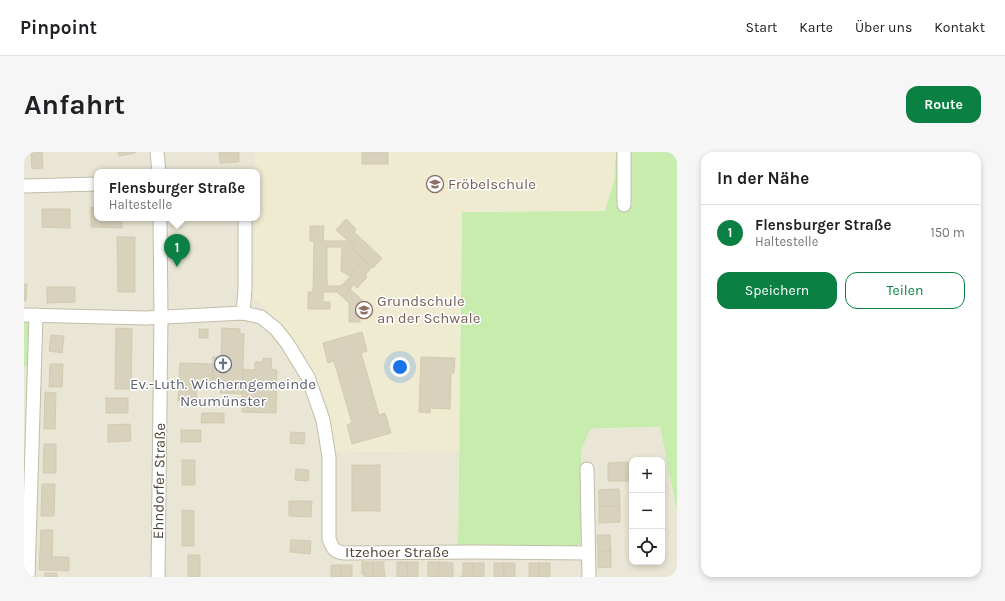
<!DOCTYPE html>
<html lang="de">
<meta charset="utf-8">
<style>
:root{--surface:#fff;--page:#f6f6f6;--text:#202124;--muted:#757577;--line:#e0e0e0;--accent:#0b8043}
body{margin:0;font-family:Karla,sans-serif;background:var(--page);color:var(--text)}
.controls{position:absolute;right:12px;bottom:12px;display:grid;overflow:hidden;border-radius:8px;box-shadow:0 2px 6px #0003}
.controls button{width:36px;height:36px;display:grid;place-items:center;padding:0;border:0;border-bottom:1px solid var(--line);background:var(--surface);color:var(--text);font:20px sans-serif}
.you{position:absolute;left:376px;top:215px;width:14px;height:14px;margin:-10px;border:3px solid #fff;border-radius:50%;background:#1a73e8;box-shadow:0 0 0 6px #1a73e833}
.badge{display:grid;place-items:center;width:26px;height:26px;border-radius:50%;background:var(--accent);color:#fff;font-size:13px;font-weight:700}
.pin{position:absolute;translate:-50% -33px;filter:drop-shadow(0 1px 2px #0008)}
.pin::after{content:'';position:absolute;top:21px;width:14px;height:12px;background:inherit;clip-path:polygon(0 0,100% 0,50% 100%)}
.popup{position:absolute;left:70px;top:17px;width:166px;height:52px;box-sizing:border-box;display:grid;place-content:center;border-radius:8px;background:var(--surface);filter:drop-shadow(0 1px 3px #0005);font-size:13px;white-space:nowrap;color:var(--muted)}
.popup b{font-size:15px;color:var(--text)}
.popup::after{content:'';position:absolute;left:50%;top:100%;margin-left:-8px;border:8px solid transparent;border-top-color:var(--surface)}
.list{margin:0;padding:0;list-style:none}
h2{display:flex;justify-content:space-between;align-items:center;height:52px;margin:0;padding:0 16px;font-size:17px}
h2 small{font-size:13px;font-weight:400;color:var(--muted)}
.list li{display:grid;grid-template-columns:26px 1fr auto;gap:12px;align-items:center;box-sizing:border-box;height:56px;padding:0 16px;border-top:1px solid var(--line)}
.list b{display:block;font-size:15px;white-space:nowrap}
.list p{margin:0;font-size:13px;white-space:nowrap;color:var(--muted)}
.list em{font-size:13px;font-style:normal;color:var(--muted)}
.actions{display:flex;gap:8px;padding:12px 16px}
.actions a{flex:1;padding:9px 0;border:1px solid var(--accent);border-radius:12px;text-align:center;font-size:14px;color:var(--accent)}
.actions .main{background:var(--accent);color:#fff}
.icon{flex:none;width:22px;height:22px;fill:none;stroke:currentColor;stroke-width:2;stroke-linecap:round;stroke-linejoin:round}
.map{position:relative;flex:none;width:653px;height:425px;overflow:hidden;border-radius:12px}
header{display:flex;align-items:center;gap:24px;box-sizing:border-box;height:56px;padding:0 20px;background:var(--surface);border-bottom:1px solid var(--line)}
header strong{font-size:19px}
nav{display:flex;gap:22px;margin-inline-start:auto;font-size:14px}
.intro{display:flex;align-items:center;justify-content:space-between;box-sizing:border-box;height:96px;padding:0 24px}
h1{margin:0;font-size:28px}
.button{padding:10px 18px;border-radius:12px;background:var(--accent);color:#fff;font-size:14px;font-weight:700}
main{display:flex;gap:24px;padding:0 24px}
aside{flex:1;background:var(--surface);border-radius:12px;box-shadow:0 2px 6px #0003}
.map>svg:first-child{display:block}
.residential{fill:#eae6d5;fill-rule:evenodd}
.education{fill:#efebd1}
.green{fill:#c7ecad}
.building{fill:#d8d1bc;stroke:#d3caaf}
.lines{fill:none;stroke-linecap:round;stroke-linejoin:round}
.minor-casing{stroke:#c2bda9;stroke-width:15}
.minor{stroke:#fff;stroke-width:13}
.labels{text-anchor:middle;stroke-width:3;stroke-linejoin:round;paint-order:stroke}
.education-label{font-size:15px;fill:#785e54;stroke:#fff;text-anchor:start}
.worship-label{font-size:15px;fill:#5b616d;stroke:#fff}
.street-label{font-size:15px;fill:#494436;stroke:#fff}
</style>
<header>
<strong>Pinpoint</strong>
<nav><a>Start</a><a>Karte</a><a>Über uns</a><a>Kontakt</a></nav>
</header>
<div class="intro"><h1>Anfahrt</h1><a class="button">Route</a></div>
<main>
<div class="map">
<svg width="653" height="425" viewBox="0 0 653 425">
<rect width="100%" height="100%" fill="#f5f3e8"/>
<path class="residential" d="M 0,0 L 230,0 L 232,20 L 73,20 L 73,66 L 232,66 L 230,145 L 256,170 L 281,203 L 305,256 L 311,300 L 435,299 L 434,395 L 557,389 L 557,300 L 566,277 L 636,275 L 653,360 L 653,425 L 0,425 ZM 608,308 L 638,308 L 638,410 L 608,410 Z"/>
<polygon class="education" points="230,0 592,0 590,28 581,59 438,60 435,299 311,300 305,256 281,203 256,170 230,145 232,66 233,66 233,20 232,20"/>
<g class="green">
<polygon points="592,0 653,0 653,360 636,275 583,276 566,277 557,300 557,390 550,396 434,395 438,60 581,59 590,28"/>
<polygon points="0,168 3,169 6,172 5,210 2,214 0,215"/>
</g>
<g class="building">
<polygon points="7,0 18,0 19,16 8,17"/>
<polygon points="94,0 111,0 111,1 95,4"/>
<polygon points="195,0 215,0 215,10 196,11"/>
<rect x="338" y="0" width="26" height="12"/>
<polygon points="67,55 73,56 73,66 98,66 98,76 67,75"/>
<polygon points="18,57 46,57 46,76 18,75"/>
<polygon points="322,67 332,77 330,80 358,106 349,116 328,97 330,94 312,78"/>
<polygon points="286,74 300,74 299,89 325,89 330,94 328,97 340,109 326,124 317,119 318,95 303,95 303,134 317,134 312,139 313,140 299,140 299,150 306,150 306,157 284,157 284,140 289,140 290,89 286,89"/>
<polygon points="93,85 111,85 111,140 94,140"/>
<polygon points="340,109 348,115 341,123 343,125 333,136 330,132 326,137 320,131"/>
<polygon points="320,131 343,153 343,155 336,155 336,170 325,170 325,151 312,139"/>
<polygon points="0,132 3,132 2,149 0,149"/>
<polygon points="23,135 51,135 51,150 23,151"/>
<polygon points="92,176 108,177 107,237 91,237"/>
<polygon points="198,176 216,177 216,182 220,182 218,242 196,241 197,229 189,229 189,205 197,205"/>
<rect x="175" y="177" width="9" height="9"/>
<polygon points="338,180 343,199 337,201 355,263 361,261 367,281 328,292 323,273 328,271 310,209 304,211 299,191"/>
<polygon points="27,183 40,184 38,201 25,199"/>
<polygon points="397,205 431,206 430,221 427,221 426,257 406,256 406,261 395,260"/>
<polygon points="239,206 248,207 247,217 253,218 252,261 218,260 219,217 231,218 231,210 239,210"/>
<polygon points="156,211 189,212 189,229 173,229 172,249 154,249"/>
<polygon points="26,212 39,212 38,235 25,235"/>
<polygon points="21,240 32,241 31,277 20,277"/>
<rect x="82" y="246" width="22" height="15"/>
<polygon points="178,261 200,261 200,271 177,271"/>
<polygon points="106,272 107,289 84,290 84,273"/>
<rect x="157" y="278" width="20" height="12"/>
<polygon points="267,280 281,281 280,292 266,291"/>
<polygon points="20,292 32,292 32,321 19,321"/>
<rect x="158" y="308" width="13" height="25"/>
<polygon points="605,310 605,329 584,329 584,311"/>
<rect x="328" y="313" width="28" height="46"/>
<polygon points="272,317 285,318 284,329 271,328"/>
<polygon points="18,332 31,332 30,364 17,364"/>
<polygon points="595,337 596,354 575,354 575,338"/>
<polygon points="265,349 288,349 287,365 265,364"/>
<polygon points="575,354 596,354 596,370 575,371"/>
<polygon points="158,358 170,359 170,394 158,394"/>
<polygon points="17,378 29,378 28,405 45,405 45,419 15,418"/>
<polygon points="573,383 586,383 587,399 574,399"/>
<polygon points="267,388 287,389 286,402 266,400"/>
<polygon points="574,399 587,399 587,415 574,416"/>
<rect x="164" y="403" width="12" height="22"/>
<polygon points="338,410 349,410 349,425 340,425 340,422 338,422"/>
<polygon points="349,410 360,410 360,420 361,420 361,425 349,425"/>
<polygon points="373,410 384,410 383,425 373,425"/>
<polygon points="384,410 394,410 394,425 383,425"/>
<polygon points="404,410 415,410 414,425 404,425"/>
<polygon points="415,410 429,411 429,425 414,425"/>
<polygon points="439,411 449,411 449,425 436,425 436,424 439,424"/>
<rect x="449" y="411" width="11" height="14"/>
<rect x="470" y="411" width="10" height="14"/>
<rect x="480" y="411" width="11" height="14"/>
<rect x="505" y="411" width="10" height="14"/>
<rect x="515" y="411" width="11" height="14"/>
<rect x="307" y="413" width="10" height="12"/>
<rect x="317" y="413" width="11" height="12"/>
<rect x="21" y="421" width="12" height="4"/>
</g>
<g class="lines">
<g class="minor-casing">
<g id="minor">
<polyline points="133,0 135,20"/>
<polyline points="600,0 600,53"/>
<polyline points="0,34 73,32"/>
<polyline points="219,161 221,137 221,66"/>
<path d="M 0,163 L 122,166 L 219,161 L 237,165 L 252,177 L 263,191 L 284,225 L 299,268 L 305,305 L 305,387 C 309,397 310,400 321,401 L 448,400 L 564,401"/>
<polyline points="563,317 565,425"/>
<polyline points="4,425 12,163"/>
<polyline points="134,425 137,165 136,66"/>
</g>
</g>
<use href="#minor" class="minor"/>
</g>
<defs>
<g id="school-ring" transform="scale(0.9)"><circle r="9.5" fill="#fff" stroke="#8d6e63" stroke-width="1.5"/><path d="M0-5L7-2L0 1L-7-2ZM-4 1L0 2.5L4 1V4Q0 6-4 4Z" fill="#8d6e63"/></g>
<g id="church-ring" transform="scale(0.9)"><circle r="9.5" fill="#fff" stroke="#6b7280" stroke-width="1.5"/><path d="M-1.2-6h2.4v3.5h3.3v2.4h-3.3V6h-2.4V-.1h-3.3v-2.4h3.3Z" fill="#6b7280"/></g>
</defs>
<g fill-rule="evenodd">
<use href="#school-ring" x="411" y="32"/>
<use href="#school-ring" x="340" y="158"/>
<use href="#church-ring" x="199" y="212"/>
</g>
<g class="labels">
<g class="education-label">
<text x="424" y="37">Fröbelschule</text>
<text x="353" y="154">Grundschule<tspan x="353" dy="17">an der Schwale</tspan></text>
</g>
<g class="worship-label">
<text x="199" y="237">Ev.-Luth. Wicherngemeinde<tspan x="199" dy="17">Neumünster</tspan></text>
</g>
<g class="street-label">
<text transform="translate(135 329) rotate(-89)" y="5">Ehndorfer Straße</text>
<text x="373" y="405">Itzehoer Straße</text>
</g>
</g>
</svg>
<div class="controls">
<button>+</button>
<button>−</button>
<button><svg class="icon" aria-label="locate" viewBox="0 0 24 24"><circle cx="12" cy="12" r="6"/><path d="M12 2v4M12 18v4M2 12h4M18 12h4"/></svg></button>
</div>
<div class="you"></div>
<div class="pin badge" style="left:153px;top:115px">1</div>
<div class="popup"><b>Flensburger Straße</b>Haltestelle</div>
</div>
<aside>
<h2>In der Nähe<small></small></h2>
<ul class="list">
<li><span class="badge">1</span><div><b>Flensburger Straße</b><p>Haltestelle</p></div><em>150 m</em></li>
</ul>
<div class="actions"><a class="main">Speichern</a><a>Teilen</a></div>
</aside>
</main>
